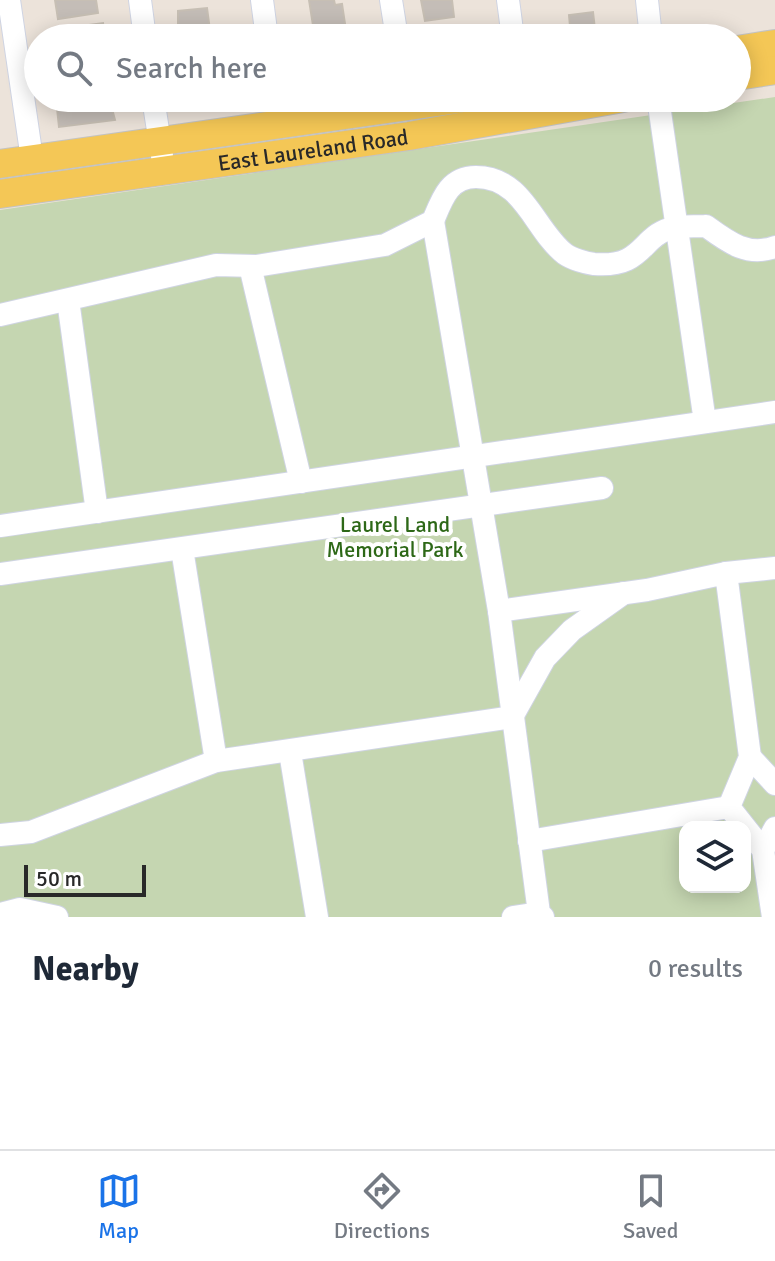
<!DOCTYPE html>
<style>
:root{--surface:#fff;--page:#f6f6f7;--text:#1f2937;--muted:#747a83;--line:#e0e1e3;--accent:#1a73e8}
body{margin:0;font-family:Signika,sans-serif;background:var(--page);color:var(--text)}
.controls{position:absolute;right:24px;bottom:24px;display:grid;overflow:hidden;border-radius:16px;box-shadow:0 4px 20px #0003}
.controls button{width:72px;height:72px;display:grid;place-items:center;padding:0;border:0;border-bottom:2px solid var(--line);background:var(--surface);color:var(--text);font:40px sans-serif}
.scale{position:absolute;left:24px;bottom:20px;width:122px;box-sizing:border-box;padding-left:8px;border:4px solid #292929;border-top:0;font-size:22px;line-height:28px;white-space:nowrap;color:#292929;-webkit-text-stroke:6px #fff;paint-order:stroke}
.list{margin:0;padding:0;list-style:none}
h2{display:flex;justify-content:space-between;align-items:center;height:104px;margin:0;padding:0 32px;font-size:34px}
h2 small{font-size:26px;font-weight:400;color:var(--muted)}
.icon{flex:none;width:44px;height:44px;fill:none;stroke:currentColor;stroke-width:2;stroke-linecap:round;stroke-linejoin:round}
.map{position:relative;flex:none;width:775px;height:917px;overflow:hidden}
.search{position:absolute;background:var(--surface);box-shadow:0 4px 20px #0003;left:24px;right:24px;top:24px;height:88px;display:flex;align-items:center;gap:20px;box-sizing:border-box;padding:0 28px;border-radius:44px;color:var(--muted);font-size:30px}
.sheet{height:232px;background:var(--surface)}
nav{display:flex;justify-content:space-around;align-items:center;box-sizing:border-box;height:112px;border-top:2px solid var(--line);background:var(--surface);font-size:22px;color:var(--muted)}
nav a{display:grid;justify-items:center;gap:4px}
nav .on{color:var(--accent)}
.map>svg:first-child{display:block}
.cemetery{fill:#c5d6b1;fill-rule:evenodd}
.building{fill:#c4bdb7;stroke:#c7bfb4;stroke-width:2}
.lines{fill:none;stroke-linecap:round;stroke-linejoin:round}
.minor-casing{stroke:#cfd4e3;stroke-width:24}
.major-casing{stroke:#c3c3c3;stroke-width:30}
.minor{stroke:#fff;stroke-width:22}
.major{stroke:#f4c756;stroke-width:28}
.labels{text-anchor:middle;stroke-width:8;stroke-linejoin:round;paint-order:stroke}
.street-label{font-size:22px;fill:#292929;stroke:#fff}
.park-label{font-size:22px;fill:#2d6817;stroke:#fff}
</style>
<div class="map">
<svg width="775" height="917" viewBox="0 0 775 917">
<rect width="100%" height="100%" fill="#ece3da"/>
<path class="cemetery" d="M 775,97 L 775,917 L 0,917 L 0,210 ZM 685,827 L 745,827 L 745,887 L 685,887 Z"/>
<g class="building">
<polygon points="55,0 96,0 98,13 58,19"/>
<polygon points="309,0 334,0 335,5 342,4 347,37 315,38"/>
<polygon points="421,0 452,0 454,17 425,21"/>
<polygon points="207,8 211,38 178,38 178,11"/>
<polygon points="593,12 596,38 566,38 571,37 569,15"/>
<polygon points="103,23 105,38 74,38 73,27"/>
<polygon points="486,27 488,38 431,38 430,34"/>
<polygon points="69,98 109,98 115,120 59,127 57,108 70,106"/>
<polygon points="185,98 236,98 236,104 186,110"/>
</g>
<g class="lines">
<g class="minor-casing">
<g id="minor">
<polyline points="9,0 32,159"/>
<polyline points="140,0 145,38"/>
<polyline points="262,0 267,38"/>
<polyline points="391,0 397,38"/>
<polyline points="508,0 513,38"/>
<polyline points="647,0 651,38"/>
<polyline points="153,98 162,156"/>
<polyline points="275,98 279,126"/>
<polyline points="658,98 705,422"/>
<polyline points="433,221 499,611 539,913 543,917"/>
<polyline points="250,266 301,482"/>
<polyline points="68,300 97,512"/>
<path d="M 0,315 L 216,265 L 256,266 L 385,245 L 433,221 C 442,199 449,177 476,177 C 524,177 534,230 565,254 C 572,259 586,263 594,264 C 643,268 640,238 669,229 C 680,225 694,227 706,226 C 728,242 747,257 775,247"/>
<polyline points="0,526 775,412"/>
<polyline points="182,549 216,761"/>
<polyline points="726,573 775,568"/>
<polyline points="0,574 602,488"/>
<polyline points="499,611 647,590 726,573 750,757 729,807 763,850 773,917"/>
<polyline points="290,752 317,917"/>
<polyline points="750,757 775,784"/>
<polyline points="0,835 31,832 216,761 512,717 545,658 572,630 624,593"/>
<polyline points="529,841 729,807"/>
<polyline points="763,850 775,828"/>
<polyline points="0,914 20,909 57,917"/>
<polyline points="513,917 539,913"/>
</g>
</g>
<g class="major-casing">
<g id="major">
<polyline points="737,50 775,44"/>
<polyline points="737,76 775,70"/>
<polyline points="0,164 465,98"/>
<path id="s1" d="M 0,194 L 409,136 L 623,98"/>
</g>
</g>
<use href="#minor" class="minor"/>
<use href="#major" class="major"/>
</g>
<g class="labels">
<g class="street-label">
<text dy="8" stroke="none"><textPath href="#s1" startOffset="316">East Laureland Road</textPath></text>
</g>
<g class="park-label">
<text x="395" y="532">Laurel Land<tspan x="395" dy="25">Memorial Park</tspan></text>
</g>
</g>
</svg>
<div class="controls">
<button><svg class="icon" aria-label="layers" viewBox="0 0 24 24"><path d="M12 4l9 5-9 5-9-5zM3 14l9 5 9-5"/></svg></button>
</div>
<div class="scale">50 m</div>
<div class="search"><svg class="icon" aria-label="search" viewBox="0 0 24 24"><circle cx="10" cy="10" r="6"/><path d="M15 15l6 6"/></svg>Search here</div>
</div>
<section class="sheet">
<h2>Nearby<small>0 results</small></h2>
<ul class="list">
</ul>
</section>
<nav>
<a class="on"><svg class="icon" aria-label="map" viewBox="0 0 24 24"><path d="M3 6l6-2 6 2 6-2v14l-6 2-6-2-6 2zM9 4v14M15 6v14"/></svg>Map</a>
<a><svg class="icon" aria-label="directions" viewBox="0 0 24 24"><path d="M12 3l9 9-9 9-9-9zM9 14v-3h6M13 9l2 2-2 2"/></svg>Directions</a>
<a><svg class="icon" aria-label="saved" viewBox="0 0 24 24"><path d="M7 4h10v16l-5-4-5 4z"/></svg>Saved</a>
</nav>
